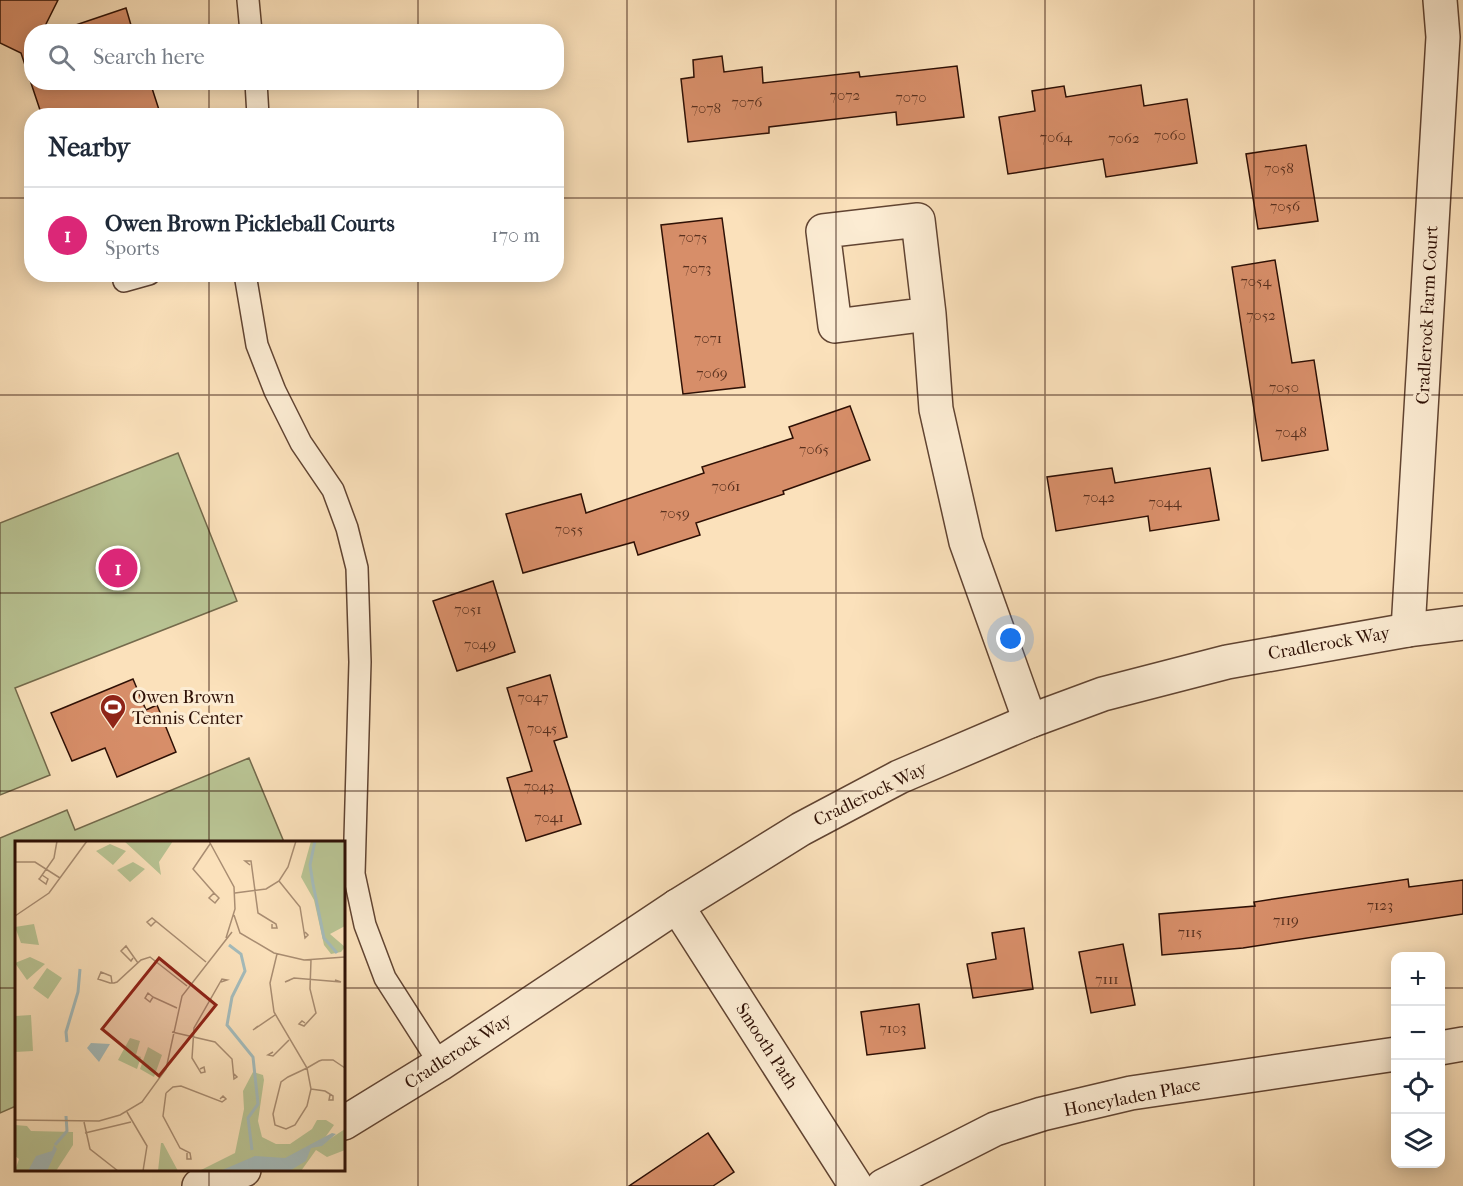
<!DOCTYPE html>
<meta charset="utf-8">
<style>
:root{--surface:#fff;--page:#f6f6f7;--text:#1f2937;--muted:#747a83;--line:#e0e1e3;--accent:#db2777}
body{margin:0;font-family:"IM FELL French Canon",serif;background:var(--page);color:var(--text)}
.controls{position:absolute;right:18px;bottom:18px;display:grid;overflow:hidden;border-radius:12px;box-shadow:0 3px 15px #0003}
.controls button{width:54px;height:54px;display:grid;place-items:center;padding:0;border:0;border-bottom:2px solid var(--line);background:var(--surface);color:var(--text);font:30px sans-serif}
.you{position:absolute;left:1011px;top:639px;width:21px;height:21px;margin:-15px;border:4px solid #fff;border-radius:50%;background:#1a73e8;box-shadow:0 0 0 9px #1a73e833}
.badge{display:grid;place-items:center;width:39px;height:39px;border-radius:50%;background:var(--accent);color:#fff;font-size:20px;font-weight:700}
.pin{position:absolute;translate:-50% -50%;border:3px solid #fff;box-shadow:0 2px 6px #0006}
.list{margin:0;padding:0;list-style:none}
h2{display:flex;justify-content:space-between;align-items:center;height:78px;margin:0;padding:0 24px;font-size:26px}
h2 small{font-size:20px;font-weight:400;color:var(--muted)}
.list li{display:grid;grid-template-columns:39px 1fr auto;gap:18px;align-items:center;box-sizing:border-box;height:96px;padding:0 24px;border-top:2px solid var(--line)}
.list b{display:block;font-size:22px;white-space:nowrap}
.list p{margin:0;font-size:20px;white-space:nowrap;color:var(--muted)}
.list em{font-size:20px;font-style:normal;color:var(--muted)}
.icon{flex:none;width:33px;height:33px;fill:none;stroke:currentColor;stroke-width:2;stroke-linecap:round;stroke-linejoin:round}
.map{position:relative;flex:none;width:1463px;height:1186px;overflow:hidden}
.search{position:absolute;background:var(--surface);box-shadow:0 3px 15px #0003;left:24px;top:24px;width:540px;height:66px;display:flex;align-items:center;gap:15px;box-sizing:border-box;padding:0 21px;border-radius:24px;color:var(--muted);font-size:22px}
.panel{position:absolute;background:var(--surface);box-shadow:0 3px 15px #0003;left:24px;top:108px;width:540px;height:174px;border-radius:24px}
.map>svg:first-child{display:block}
.green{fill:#b9c494;stroke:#746a4c;stroke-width:1.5}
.building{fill:#d78e69;stroke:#2e1005;stroke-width:1.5}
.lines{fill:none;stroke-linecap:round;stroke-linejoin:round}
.service-casing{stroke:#614432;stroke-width:24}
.minor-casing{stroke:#614432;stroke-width:36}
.tertiary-casing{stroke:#614432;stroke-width:36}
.service{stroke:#fcecd3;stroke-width:21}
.minor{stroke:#fcecd3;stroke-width:33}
.tertiary{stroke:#fcecd3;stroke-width:33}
.grid{fill:none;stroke:#2e1005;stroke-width:1.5;stroke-opacity:0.55}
.labels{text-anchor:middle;stroke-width:6;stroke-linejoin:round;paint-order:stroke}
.number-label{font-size:15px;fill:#58301e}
.street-label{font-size:18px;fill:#2e1005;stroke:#fcecd3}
.poi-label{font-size:18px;fill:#2e1005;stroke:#fcecd3;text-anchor:start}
.inset-river{fill:none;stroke:#a4bbbb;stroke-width:3}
.inset-road{fill:none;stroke:#a98d72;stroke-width:1.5}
.view{fill:#8f2418;fill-opacity:0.15;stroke:#8f2418;stroke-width:3}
.inset-edge{fill:none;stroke:#2e1005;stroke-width:3}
</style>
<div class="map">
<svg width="1463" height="1186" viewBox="0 0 1463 1186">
<rect width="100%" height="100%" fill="#fbe1bb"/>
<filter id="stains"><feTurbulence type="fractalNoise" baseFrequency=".00333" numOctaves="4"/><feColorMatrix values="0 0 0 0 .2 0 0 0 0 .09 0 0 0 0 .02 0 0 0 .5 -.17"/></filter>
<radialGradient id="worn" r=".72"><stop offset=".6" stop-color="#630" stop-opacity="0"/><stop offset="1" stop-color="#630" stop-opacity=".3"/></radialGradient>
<g class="green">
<polygon points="178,453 237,601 15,688 50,775 0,795 0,523"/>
<polygon points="249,758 284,842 16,842 16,1106 0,1113 0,838 67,810 75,830"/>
</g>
<g class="building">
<polygon points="0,0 58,0 42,32 32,32 32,82 150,82 161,116 42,116 21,53 0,43"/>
<polygon points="126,8 133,32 55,32"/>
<polygon points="722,56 724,72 762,67 763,83 859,72 860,77 957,66 964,117 897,125 896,112 769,127 769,133 688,142 681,79 694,77 693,60"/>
<polygon points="1141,85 1144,106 1187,99 1197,163 1106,177 1103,159 1008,174 999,117 1035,111 1032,91 1064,86 1066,97"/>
<polygon points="1306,145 1318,221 1258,229 1246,154"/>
<polygon points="722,218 745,387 683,394 661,225"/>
<polygon points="1275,260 1292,363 1314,360 1328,450 1262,461 1232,267"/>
<polygon points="850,406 870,460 783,491 784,494 696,523 700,535 638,555 634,542 523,573 506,514 581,494 586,513 704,473 702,467 793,438 789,427"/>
<polygon points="1112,468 1115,483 1210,468 1219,520 1150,531 1148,516 1056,531 1047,477"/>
<polygon points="493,581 515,652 457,671 433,601"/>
<polygon points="550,675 567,737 554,741 581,824 526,841 507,778 532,771 507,688"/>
<polygon points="133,679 146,710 157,705 176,752 117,777 105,748 72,761 51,713"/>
<polygon points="1408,879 1409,887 1463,880 1463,914 1243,948 1162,955 1159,914 1255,906 1254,902"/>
<polygon points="1024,928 1033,989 973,998 967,964 996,959 992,933"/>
<polygon points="1123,944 1135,1005 1091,1013 1079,952"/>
<polygon points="919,1004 925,1048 867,1055 861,1012"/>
<polygon points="708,1133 734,1172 713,1186 629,1186"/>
</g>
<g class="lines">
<g class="service-casing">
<g id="service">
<polyline points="248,0 251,32"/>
<polyline points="256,82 258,116"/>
<polyline points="245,274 257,345 275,391 301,443 333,490 347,528 357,568 360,662 354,874 365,925 385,978 440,1064"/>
<polyline points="124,281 149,274"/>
</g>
</g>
<g class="minor-casing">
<g id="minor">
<polyline points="929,314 918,220 823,231 835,326 929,314 936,409 966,542 1030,721"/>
<polyline points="1408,630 1443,37 1440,0"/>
<polyline points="677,906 856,1186"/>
<polyline points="1440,1048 1463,1044"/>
<polyline points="883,1186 995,1129 1042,1114 1131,1093 1396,1054"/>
</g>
</g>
<g class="tertiary-casing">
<g id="tertiary">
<polyline points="344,1123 440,1064 677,906 801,829 899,777 1030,721 1103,694 1227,662 1408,630 1463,623"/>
<polyline points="199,1186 244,1170"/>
</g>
</g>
<use href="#service" class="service"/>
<use href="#minor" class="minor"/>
<use href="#tertiary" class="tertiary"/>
</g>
<path class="grid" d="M 209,0 L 209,32M 418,0 L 418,32M 627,0 L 627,1186M 836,0 L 836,1186M 1045,0 L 1045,1186M 1254,0 L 1254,1186M 209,82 L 209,116M 418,82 L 418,116M 0,198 L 32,198M 556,198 L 1463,198M 209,274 L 209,842M 418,274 L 418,1186M 0,395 L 1463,395M 0,593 L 1463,593M 0,791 L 1463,791M 0,988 L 16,988M 344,988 L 1396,988M 1440,988 L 1463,988M 209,1170 L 209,1186"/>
<defs>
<g id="stadium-pin" transform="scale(1.35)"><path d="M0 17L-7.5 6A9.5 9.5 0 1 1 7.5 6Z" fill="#8f2418" stroke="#fcecd3"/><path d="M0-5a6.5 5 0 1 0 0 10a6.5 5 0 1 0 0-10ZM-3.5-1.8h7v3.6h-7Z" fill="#fff"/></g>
</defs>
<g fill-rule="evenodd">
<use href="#stadium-pin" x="113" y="707"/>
</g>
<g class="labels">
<g class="number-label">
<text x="845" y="100">7072</text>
<text x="911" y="102">7070</text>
<text x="747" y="107">7076</text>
<text x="706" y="113">7078</text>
<text x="1170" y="140">7060</text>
<text x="1056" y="142">7064</text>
<text x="1124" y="143">7062</text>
<text x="1279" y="173">7058</text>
<text x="1285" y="211">7056</text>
<text x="693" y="242">7075</text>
<text x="697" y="273">7073</text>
<text x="1256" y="286">7054</text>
<text x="1261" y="320">7052</text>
<text x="708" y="343">7071</text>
<text x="712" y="378">7069</text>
<text x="1284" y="392">7050</text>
<text x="1291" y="437">7048</text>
<text x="814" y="454">7065</text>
<text x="726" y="491">7061</text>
<text x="1099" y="502">7042</text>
<text x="1165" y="507">7044</text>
<text x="675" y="518">7059</text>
<text x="569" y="534">7055</text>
<text x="468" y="614">7051</text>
<text x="480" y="649">7049</text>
<text x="533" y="702">7047</text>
<text x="542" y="733">7045</text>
<text x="539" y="791">7043</text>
<text x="549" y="822">7041</text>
<text x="1380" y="910">7123</text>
<text x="1286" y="925">7119</text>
<text x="1190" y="937">7115</text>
<text x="1107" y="984">7111</text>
<text x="893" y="1033">7103</text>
</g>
<g class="street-label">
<text transform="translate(1427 315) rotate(-87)" y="6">Cradlerock Farm Court</text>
<text transform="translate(1329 643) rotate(-10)" y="6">Cradlerock Way</text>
<text transform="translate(870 794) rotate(-26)" y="6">Cradlerock Way</text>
<text transform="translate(767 1046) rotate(57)" y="6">Smooth Path</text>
<text transform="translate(458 1051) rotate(-33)" y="6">Cradlerock Way</text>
<text transform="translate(1132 1097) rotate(-11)" y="6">Honeyladen Place</text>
</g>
<g class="poi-label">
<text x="132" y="703">Owen Brown<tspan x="132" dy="21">Tennis Center</tspan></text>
</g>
</g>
<g transform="translate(15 841)">
<rect width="330" height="330" fill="#fbe1bb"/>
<path d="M 109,0 L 158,0 L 144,21 L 146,34 ZM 296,0 L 330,0 L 330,85 L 315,93 L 330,106 L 326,111 L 316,113 L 309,104 L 299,59 L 286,36 ZM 95,3 L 111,10 L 98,24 L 81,10 ZM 118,21 L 130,28 L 115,41 L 102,29 ZM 19,83 L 24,104 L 6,102 L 0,86 ZM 15,116 L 30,123 L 12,139 L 0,122 ZM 32,127 L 47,137 L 33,158 L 18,147 ZM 16,174 L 18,210 L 0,211 L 0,175 ZM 115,197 L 125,200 L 121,214 L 126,216 L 122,228 L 103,219 ZM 133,206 L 147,214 L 139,236 L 125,228 ZM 238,231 L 248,234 L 249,239 L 243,280 L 247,296 L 261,303 L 275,303 L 297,288 L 302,279 L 311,279 L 319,284 L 304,305 L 330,288 L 330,309 L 312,316 L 301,309 L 286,330 L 184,330 L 220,312 L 229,268 L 228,250 ZM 0,284 L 12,285 L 16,290 L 58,291 L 58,304 L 41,330 L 0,330 L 4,318 L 0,315 ZM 146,302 L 148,302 L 163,330 L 143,330 Z" fill="#b9c494"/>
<path d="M 76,202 L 95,203 L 84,221 L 72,207 ZM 317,292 L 321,293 L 307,305 L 296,307 L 291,320 L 276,329 L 205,330 L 240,315 L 270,317 ZM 39,304 L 42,308 L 32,330 L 13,330 L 21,315 L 37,310 Z" fill="#a4bbbb"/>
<path class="inset-river" d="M 300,0 L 295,24 L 298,43 L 309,97 L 322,112M 214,104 L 226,113 L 230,130 L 217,156 L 212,184 L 238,216 L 243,263 L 233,277 L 237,309M 52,201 L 51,191 L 63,151 L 65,128M 40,304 L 52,290 L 51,275"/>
<path class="inset-road" d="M 194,0 L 219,46 L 220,68 L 211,97M 195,3 L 178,28 L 199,52 L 194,57 L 200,62 L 204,57 L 199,52M 0,21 L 20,21 L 45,37M 235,24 L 230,20 L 236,20 L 243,72 L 261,83 L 262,87 L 257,87 L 257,83M 27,34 L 33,38 L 31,43 L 24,38 L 25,37 L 39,17 L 42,0M 264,40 L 285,66 L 290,97 L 293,94 L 290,91M 220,52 L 251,48 L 264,40 L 273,26 L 281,0M 219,74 L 225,92 L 259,112 L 289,119 L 330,116M 0,75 L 34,52 L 72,0M 141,80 L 136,85 L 132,81 L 137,77 L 191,121M 262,113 L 255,142 L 259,171 L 292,227 L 296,248 L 292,265 L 280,284 L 271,288 L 260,284 L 258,273 L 266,241 L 273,236 L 292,227 L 304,220 L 307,219 L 318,219 L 330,227M 118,117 L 116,120 L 106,110 L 111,105 L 123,122M 275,139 L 270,141 L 279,137 L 326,141 L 320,139M 97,142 L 96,135 L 86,131 L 83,138 L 95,142 L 99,142 L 102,141 L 126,119 L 135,116 L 172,145M 138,156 L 133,152 L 130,157 L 135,161 L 138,156 L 162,167M 290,182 L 287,180 L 284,183 L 289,185 L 301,172 L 295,148 L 296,119M 243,185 L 238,189 L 260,174M 157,191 L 200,201 L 217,218 L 219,238 L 222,236 L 219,233M 258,211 L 253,214 L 258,215 L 274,199M 185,228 L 189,226 L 190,231 L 186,232 L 177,217 L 179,187 L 207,138 L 212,139 L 206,141M 296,248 L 310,250 L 318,255 L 318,259 L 314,259 L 315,254M 151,252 L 148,275 L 165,307 L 175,312 L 176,318 L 172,318 L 172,312M 151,252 L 158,246 L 166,245 L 207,261 L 211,258 L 208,255 L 205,258M 112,271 L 132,305 L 128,330M 0,279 L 84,280 L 105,274 L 127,261 L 151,228 L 167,155 L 217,91M 69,281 L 75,308 L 103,330M 70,292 L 116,281"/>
<path class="view" d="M 144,117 L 201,164 L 144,235 L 87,188 Z"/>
<rect width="330" height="330" class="inset-edge"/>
</g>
<rect width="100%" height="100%" filter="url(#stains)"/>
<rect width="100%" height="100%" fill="url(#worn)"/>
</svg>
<div class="controls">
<button>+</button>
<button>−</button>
<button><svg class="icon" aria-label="locate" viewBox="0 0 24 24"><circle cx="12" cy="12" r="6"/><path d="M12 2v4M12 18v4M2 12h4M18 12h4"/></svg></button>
<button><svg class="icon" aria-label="layers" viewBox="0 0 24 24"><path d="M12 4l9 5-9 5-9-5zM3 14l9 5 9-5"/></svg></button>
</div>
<div class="you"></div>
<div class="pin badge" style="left:118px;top:568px">1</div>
<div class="search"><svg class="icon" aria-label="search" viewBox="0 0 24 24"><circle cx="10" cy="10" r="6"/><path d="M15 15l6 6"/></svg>Search here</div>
<section class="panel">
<h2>Nearby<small></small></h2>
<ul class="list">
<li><span class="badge">1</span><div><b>Owen Brown Pickleball Courts</b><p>Sports</p></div><em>170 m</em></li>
</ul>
</section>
</div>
